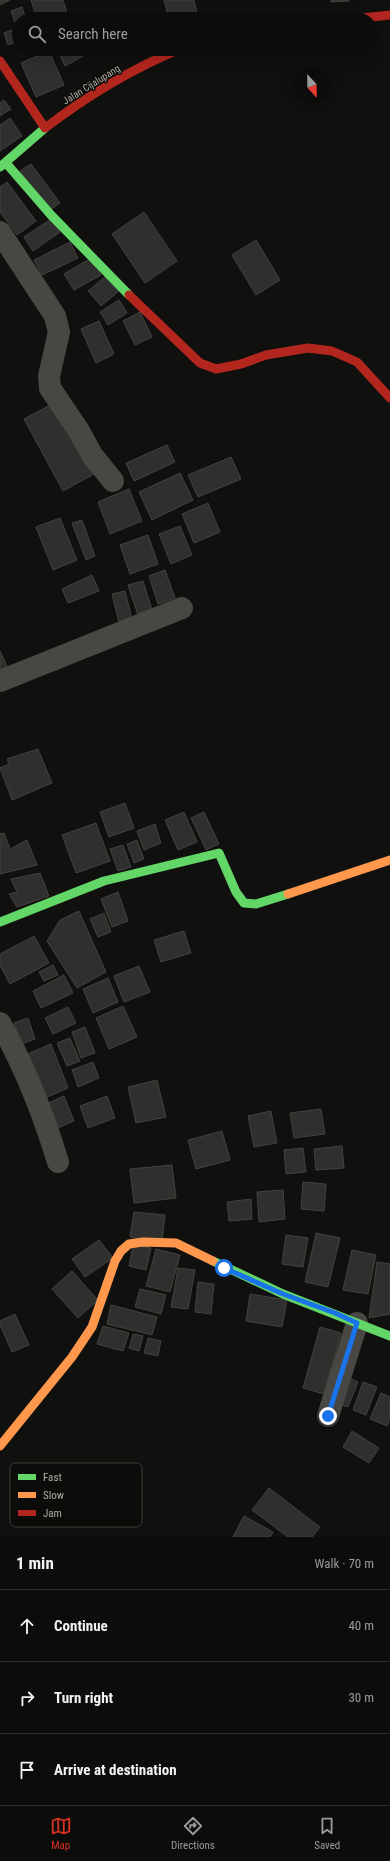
<!DOCTYPE html>
<meta charset="utf-8">
<style>
:root{--surface:#0c0c0b;--page:#151514;--text:#f1f3f6;--muted:#9a9b9d;--line:#2c2c2c;--accent:#d93025}
body{margin:0;font-family:"Roboto Condensed",sans-serif;background:var(--page);color:var(--text)}
.compass{position:absolute;left:294px;top:68px;width:36px;height:36px;border-radius:50%;background:var(--surface);box-shadow:0 4px 16px #0002;rotate:158deg}
.stop{position:absolute;width:12px;height:12px;margin:-9px;border:3px solid #1a73e8;border-radius:50%;background:#fff}
.stop.end{background:#1a73e8;border-color:#fff;box-shadow:0 1px 4px #0008}
.list{margin:0;padding:0;list-style:none}
h2{display:flex;justify-content:space-between;align-items:center;height:52px;margin:0;padding:0 16px;font-size:17px}
h2 small{font-size:13px;font-weight:400;color:var(--muted)}
.list li{display:grid;grid-template-columns:26px 1fr auto;gap:12px;align-items:center;box-sizing:border-box;height:72px;padding:0 16px;border-top:1px solid var(--line)}
.list b{display:block;font-size:15px;white-space:nowrap}
.list em{font-size:13px;font-style:normal;color:var(--muted)}
.icon{flex:none;width:22px;height:22px;fill:none;stroke:currentColor;stroke-width:2;stroke-linecap:round;stroke-linejoin:round}
.map{position:relative;flex:none;width:390px;height:1537px;overflow:hidden}
.search{position:absolute;background:var(--surface);box-shadow:0 4px 16px #0002;left:12px;right:12px;top:12px;height:44px;display:flex;align-items:center;gap:10px;box-sizing:border-box;padding:0 14px;border-radius:22px;color:var(--muted);font-size:15px}
.sheet{height:268px;background:var(--surface)}
nav{display:flex;justify-content:space-around;align-items:center;box-sizing:border-box;height:56px;border-top:1px solid var(--line);background:var(--surface);font-size:11px;color:var(--muted)}
nav a{display:grid;justify-items:center;gap:2px}
nav .on{color:var(--accent)}
.map>svg:first-child{display:block}
.building{fill:#2f2f2d;stroke:#44423e}
.lines{fill:none;stroke-linecap:round;stroke-linejoin:round}
.street{stroke:#484744;stroke-width:22}
.fast{stroke:#63d668;stroke-width:9}
.slow{stroke:#ff974d;stroke-width:9}
.jam{stroke:#b3261e;stroke-width:9}
.route{stroke:#1a73e8;stroke-width:5}
.labels{text-anchor:middle;stroke-width:3;stroke-linejoin:round;paint-order:stroke}
.street-label{font-size:10px;fill:#b1ada0;stroke:#0b0b0a}
.key{fill:#0b0b0a;stroke:#3d3c37;stroke-width:1}
.key-label{font-size:11px;fill:#b1ada0}
</style>
<div class="map">
<svg width="390" height="1537" viewBox="0 0 390 1537">
<rect width="100%" height="100%" fill="#10100f"/>
<g class="building">
<polygon points="0,0 10,0 0,5"/>
<polygon points="31,0 63,0 69,19 37,19"/>
<polygon points="164,0 194,0 197,14 179,19 169,19"/>
<polygon points="331,0 349,0 349,1 331,2"/>
<polygon points="22,7 26,19 19,19 19,41 8,45 4,33 17,28 11,11"/>
<polygon points="135,15 137,19 127,19"/>
<polygon points="57,49 91,49 92,51 65,66"/>
<polygon points="123,49 141,49 127,56"/>
<polygon points="49,51 64,85 36,97 21,63"/>
<polygon points="4,100 11,109 0,116 0,103"/>
<polygon points="10,118 22,136 0,151 0,125"/>
<polygon points="31,164 60,203 50,210 20,171"/>
<polygon points="7,182 36,221 17,235 0,212 0,187"/>
<polygon points="144,212 177,261 145,283 112,234"/>
<polygon points="51,219 60,232 33,251 24,237"/>
<polygon points="256,240 280,280 256,295 232,255"/>
<polygon points="70,242 78,258 42,275 34,260"/>
<polygon points="91,258 101,275 74,290 64,274"/>
<polygon points="107,275 120,290 101,306 88,291"/>
<polygon points="119,300 127,313 108,325 100,312"/>
<polygon points="140,312 152,337 135,345 123,321"/>
<polygon points="99,321 114,354 96,363 81,329"/>
<polygon points="56,402 94,474 63,491 24,419"/>
<polygon points="167,445 175,462 134,481 126,463"/>
<polygon points="231,457 241,479 198,497 188,475"/>
<polygon points="180,473 193,500 152,520 139,492"/>
<polygon points="129,489 142,521 110,534 98,502"/>
<polygon points="208,503 220,532 194,543 182,514"/>
<polygon points="60,518 77,560 53,570 36,527"/>
<polygon points="82,520 95,556 86,560 72,523"/>
<polygon points="180,526 192,555 171,564 159,534"/>
<polygon points="148,535 158,564 130,574 120,545"/>
<polygon points="165,570 175,598 158,604 149,576"/>
<polygon points="92,575 99,591 68,603 62,589"/>
<polygon points="143,581 152,610 138,615 128,585"/>
<polygon points="125,591 132,619 119,623 112,594"/>
<polygon points="0,651 9,671 0,675"/>
<polygon points="38,749 52,783 12,800 0,768 9,764 7,759"/>
<polygon points="125,803 134,828 109,837 100,812"/>
<polygon points="184,812 197,842 178,850 165,820"/>
<polygon points="204,812 219,844 206,850 191,818"/>
<polygon points="96,823 110,861 76,873 62,835"/>
<polygon points="155,824 161,843 144,850 137,831"/>
<polygon points="4,833 10,849 27,840 37,865 0,874 0,834"/>
<polygon points="137,840 144,859 134,863 127,844"/>
<polygon points="123,845 131,867 118,871 110,849"/>
<polygon points="40,873 49,896 17,907 9,894 17,892 11,879"/>
<polygon points="118,892 128,921 112,927 101,899"/>
<polygon points="79,911 106,972 77,988 47,941 60,920"/>
<polygon points="104,913 111,932 98,937 90,919"/>
<polygon points="184,931 191,953 161,962 154,940"/>
<polygon points="34,936 49,963 10,984 0,965 0,954"/>
<polygon points="53,965 58,975 44,981 39,972"/>
<polygon points="139,966 150,992 124,1002 114,976"/>
<polygon points="64,975 73,993 41,1008 33,991"/>
<polygon points="108,978 118,1002 93,1013 83,989"/>
<polygon points="123,1006 137,1037 109,1049 96,1018"/>
<polygon points="68,1007 76,1023 53,1034 45,1018"/>
<polygon points="28,1018 35,1039 22,1044 14,1023"/>
<polygon points="85,1027 95,1053 81,1058 72,1032"/>
<polygon points="70,1038 80,1061 67,1066 57,1043"/>
<polygon points="51,1044 68,1088 43,1099 25,1055"/>
<polygon points="93,1062 99,1078 78,1087 72,1070"/>
<polygon points="157,1080 166,1117 136,1123 128,1087"/>
<polygon points="64,1096 74,1121 58,1128 48,1103"/>
<polygon points="107,1096 115,1118 88,1128 80,1106"/>
<polygon points="321,1109 325,1134 294,1138 290,1113"/>
<polygon points="271,1111 277,1143 254,1147 248,1116"/>
<polygon points="222,1131 230,1160 196,1169 188,1140"/>
<polygon points="342,1146 344,1168 316,1170 314,1149"/>
<polygon points="303,1148 306,1172 286,1174 284,1150"/>
<polygon points="172,1165 176,1198 134,1203 130,1169"/>
<polygon points="303,1182 326,1184 324,1211 301,1209"/>
<polygon points="283,1190 285,1219 259,1222 257,1192"/>
<polygon points="251,1199 252,1219 229,1221 227,1202"/>
<polygon points="134,1212 165,1215 162,1241 130,1237"/>
<polygon points="316,1233 340,1238 328,1287 305,1282"/>
<polygon points="286,1235 308,1238 303,1267 282,1264"/>
<polygon points="99,1240 113,1258 85,1277 72,1259"/>
<polygon points="133,1245 151,1248 146,1270 129,1266"/>
<polygon points="156,1249 180,1255 170,1292 146,1286"/>
<polygon points="352,1250 376,1255 368,1294 343,1290"/>
<polygon points="377,1262 390,1264 390,1314 369,1318"/>
<polygon points="178,1268 195,1270 188,1309 171,1307"/>
<polygon points="72,1271 98,1300 78,1318 52,1289"/>
<polygon points="198,1282 214,1284 211,1314 195,1312"/>
<polygon points="140,1289 166,1295 161,1314 135,1307"/>
<polygon points="250,1294 287,1300 282,1327 246,1321"/>
<polygon points="111,1305 157,1317 152,1335 107,1324"/>
<polygon points="15,1314 29,1345 12,1352 0,1325 0,1321"/>
<polygon points="103,1326 129,1333 123,1351 97,1344"/>
<polygon points="320,1327 341,1333 324,1394 303,1388"/>
<polygon points="133,1334 143,1336 139,1351 129,1348"/>
<polygon points="148,1338 161,1341 158,1356 144,1353"/>
<polygon points="347,1377 358,1382 348,1407 336,1403"/>
<polygon points="363,1382 377,1387 366,1415 353,1410"/>
<polygon points="381,1393 390,1397 390,1419 387,1426 370,1419"/>
<polygon points="352,1431 379,1448 369,1463 343,1447"/>
<polygon points="269,1488 320,1527 312,1537 288,1537 252,1510"/>
<polygon points="244,1516 273,1532 270,1537 233,1537"/>
</g>
<g class="lines">
<g class="street">
<polyline points="0,232 55,316 59,332 49,376 50,388 79,431 92,455 113,481"/>
<polyline points="0,681 182,608"/>
<path d="M 0,1023 C 25,1067 43,1113 58,1162"/>
<polyline points="328,1416 357,1323"/>
</g>
<g class="fast">
<polyline points="6,163 51,215 129,295"/>
<polyline points="0,167 45,128"/>
<polyline points="0,922 104,881 219,853 236,892 244,903 256,904 288,894"/>
<polyline points="213,1261 283,1294 390,1336"/>
</g>
<g class="slow">
<polyline points="288,894 390,860"/>
<polyline points="0,1446 72,1357 92,1327 115,1261 121,1251 129,1244 143,1242 176,1243 213,1261"/>
</g>
<g class="jam">
<polyline points="353,19 390,15"/>
<path d="M 0,61 L 45,128 C 87,96 131,69 180,49"/>
<polyline points="129,295 200,363 216,369 241,364 266,355 308,348 332,351 357,362 390,398"/>
</g>
</g>
<g class="lines">
<polyline class="route" points="224,1268 283,1294 335,1313 357,1323 328,1416"/>
</g>
<g class="labels">
<g class="street-label">
<text transform="translate(91 84) rotate(-32)" y="4">Jalan Cijalupang</text>
</g>
</g>
<rect x="10" y="1463" width="132" height="64" rx="6" class="key"/>
<rect x="18" y="1474" width="18" height="6" fill="#63d668"/>
<rect x="18" y="1492" width="18" height="6" fill="#ff974d"/>
<rect x="18" y="1510" width="18" height="6" fill="#b3261e"/>
<g class="key-label">
<text x="43" y="1481">Fast</text>
<text x="43" y="1499">Slow</text>
<text x="43" y="1517">Jam</text>
</g>
</svg>
<svg class="compass" viewBox="-18 -18 36 36"><path d="M0-13l5 13h-10z" fill="#e53935"/><path d="M0 13l5-13h-10z" fill="#9a9b9d"/></svg>
<div class="stop" style="left:224px;top:1268px"></div>
<div class="stop end" style="left:328px;top:1416px"></div>
<div class="search"><svg class="icon" aria-label="search" viewBox="0 0 24 24"><circle cx="10" cy="10" r="6"/><path d="M15 15l6 6"/></svg>Search here</div>
</div>
<section class="sheet">
<h2>1 min<small>Walk · 70 m</small></h2>
<ul class="list">
<li><svg class="icon" aria-label="ahead" viewBox="0 0 24 24"><path d="M12 20V5M6 11l6-6 6 6"/></svg><div><b>Continue</b></div><em>40 m</em></li>
<li><svg class="icon" aria-label="right" viewBox="0 0 24 24"><path d="M7 20v-9h11M14 6l5 5-5 5"/></svg><div><b>Turn right</b></div><em>30 m</em></li>
<li><svg class="icon" aria-label="arrive" viewBox="0 0 24 24"><path d="M6 21V4h12l-3 4 3 4H6"/></svg><div><b>Arrive at destination</b></div></li>
</ul>
</section>
<nav>
<a class="on"><svg class="icon" aria-label="map" viewBox="0 0 24 24"><path d="M3 6l6-2 6 2 6-2v14l-6 2-6-2-6 2zM9 4v14M15 6v14"/></svg>Map</a>
<a><svg class="icon" aria-label="directions" viewBox="0 0 24 24"><path d="M12 3l9 9-9 9-9-9zM9 14v-3h6M13 9l2 2-2 2"/></svg>Directions</a>
<a><svg class="icon" aria-label="saved" viewBox="0 0 24 24"><path d="M7 4h10v16l-5-4-5 4z"/></svg>Saved</a>
</nav>
